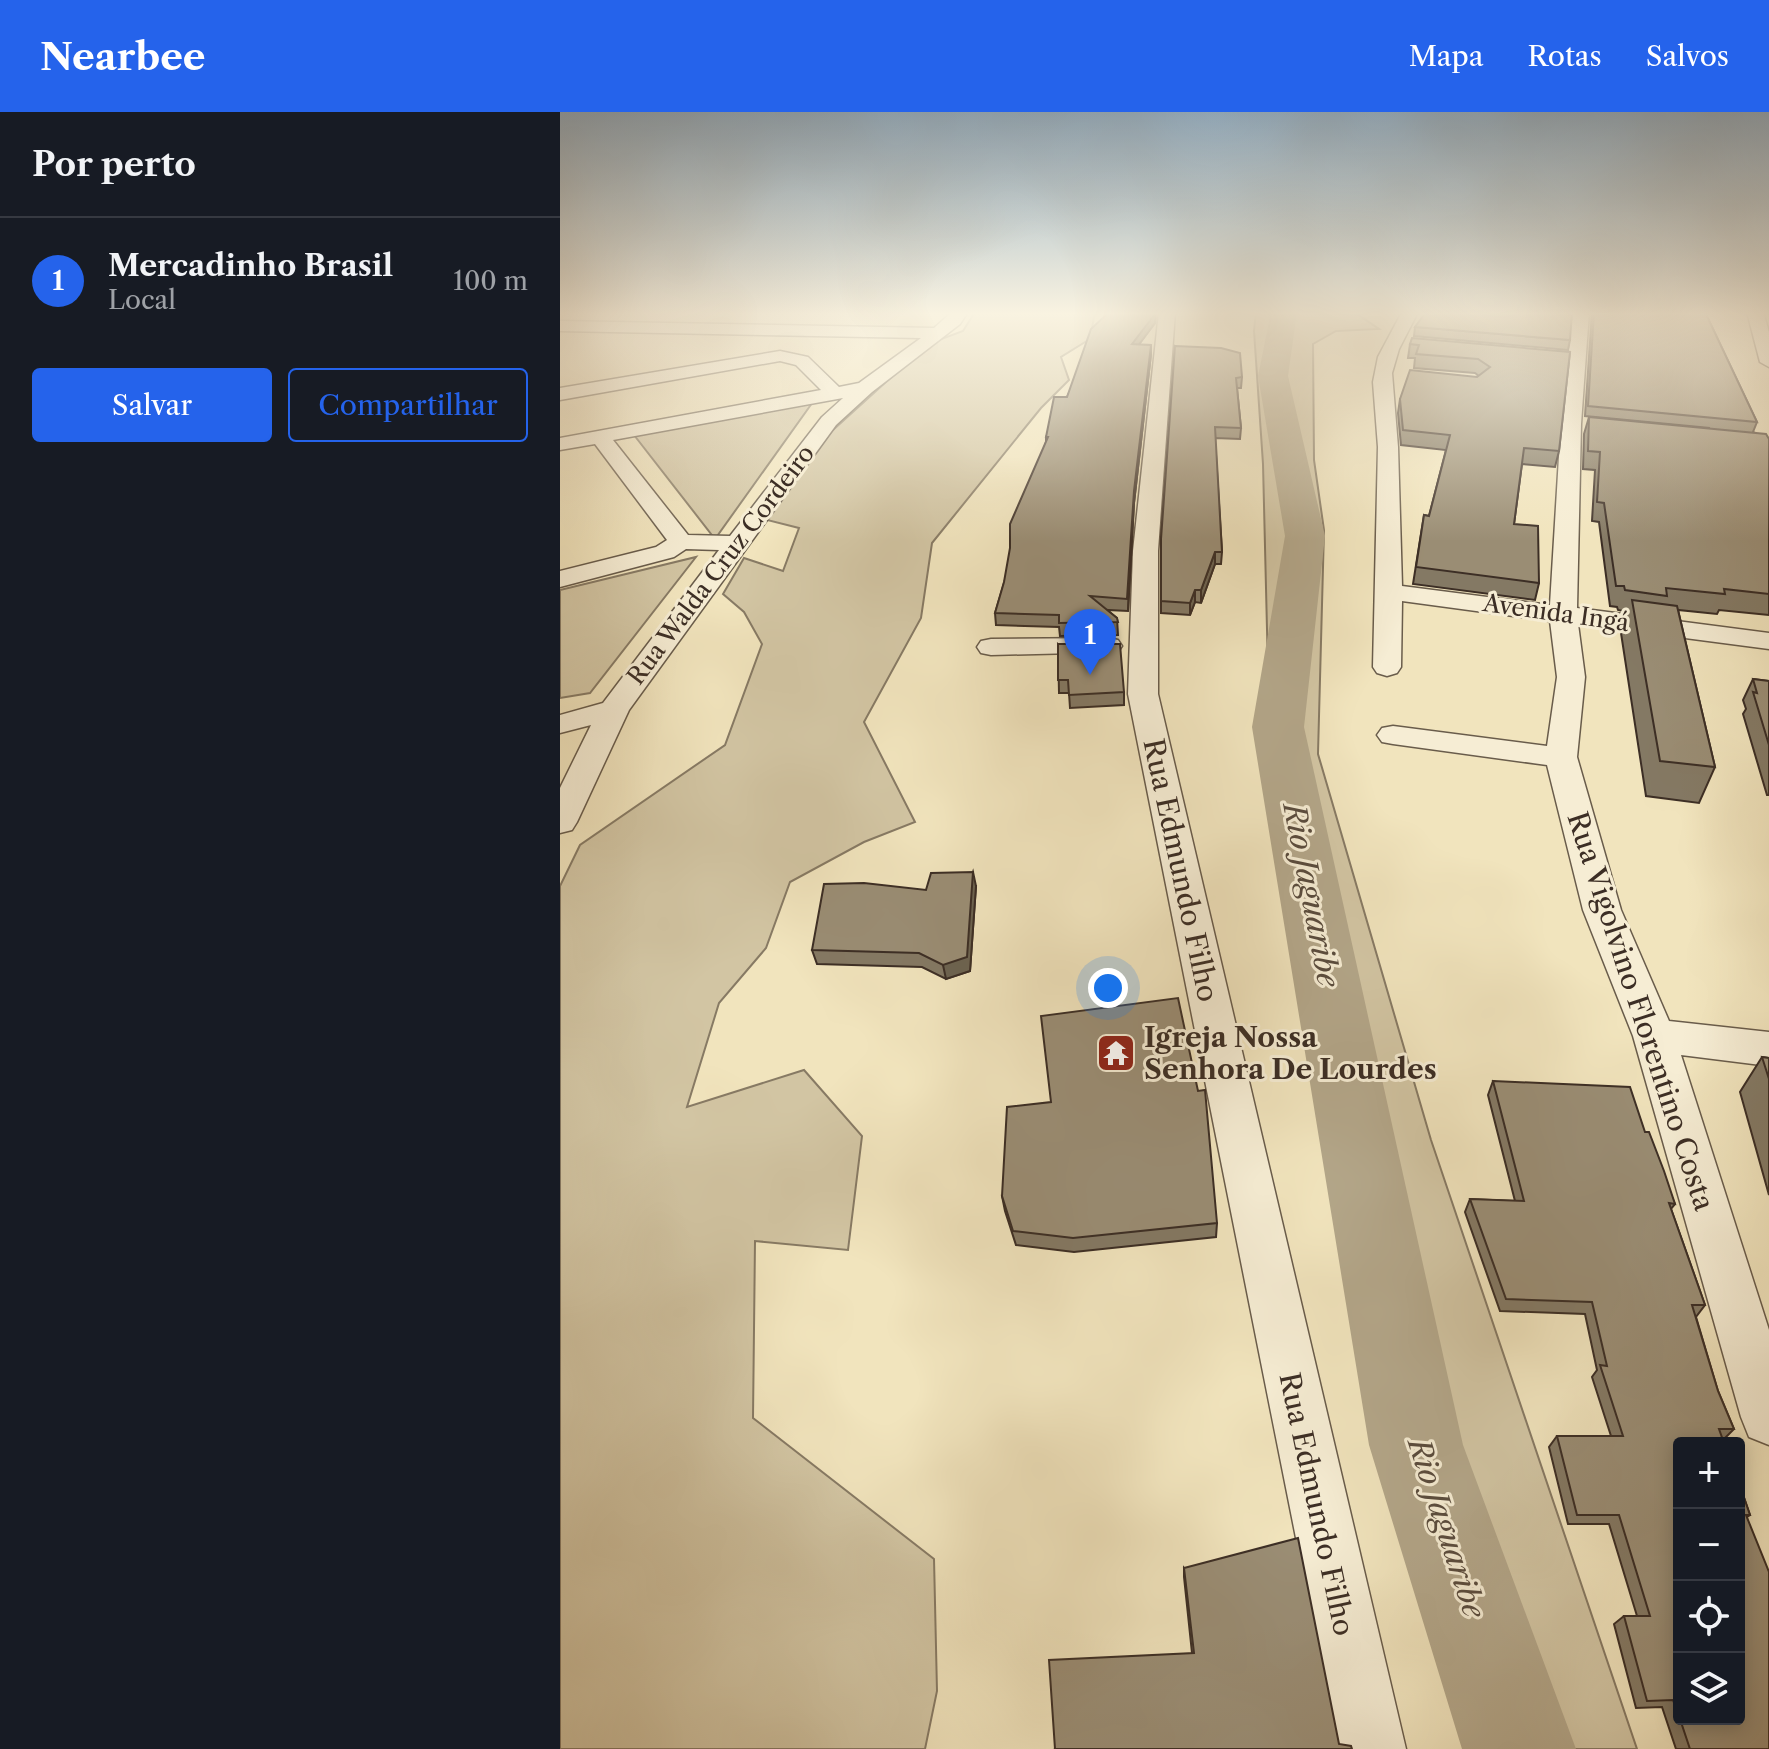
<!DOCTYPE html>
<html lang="pt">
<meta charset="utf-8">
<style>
:root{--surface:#171b24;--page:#20242c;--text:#f1f3f6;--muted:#9ea1a6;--line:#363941;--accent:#2563eb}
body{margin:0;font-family:"Libre Caslon Text",serif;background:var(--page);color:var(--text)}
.controls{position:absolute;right:24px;bottom:24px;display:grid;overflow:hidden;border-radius:8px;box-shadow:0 4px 20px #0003}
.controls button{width:72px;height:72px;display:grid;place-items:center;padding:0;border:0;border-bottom:2px solid var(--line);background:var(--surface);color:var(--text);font:40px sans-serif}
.you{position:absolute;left:548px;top:876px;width:28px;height:28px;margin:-20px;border:6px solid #fff;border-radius:50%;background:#1a73e8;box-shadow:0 0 0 12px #1a73e833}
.badge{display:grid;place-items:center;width:52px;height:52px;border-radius:50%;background:var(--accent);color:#fff;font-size:26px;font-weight:700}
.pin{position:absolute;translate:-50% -66px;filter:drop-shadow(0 2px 4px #0008)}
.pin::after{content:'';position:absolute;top:42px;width:28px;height:24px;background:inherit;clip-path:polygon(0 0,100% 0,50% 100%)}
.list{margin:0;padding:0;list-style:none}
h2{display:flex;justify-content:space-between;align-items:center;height:104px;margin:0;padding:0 32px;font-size:34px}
h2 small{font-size:26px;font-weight:400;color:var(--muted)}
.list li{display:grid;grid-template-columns:52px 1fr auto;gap:24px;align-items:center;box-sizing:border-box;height:128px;padding:0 32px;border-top:2px solid var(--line)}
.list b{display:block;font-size:30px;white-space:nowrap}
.list p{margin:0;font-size:26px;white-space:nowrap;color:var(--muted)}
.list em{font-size:26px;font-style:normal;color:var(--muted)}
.actions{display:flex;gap:16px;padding:24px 32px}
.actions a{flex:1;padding:18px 0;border:2px solid var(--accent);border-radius:8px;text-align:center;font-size:28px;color:var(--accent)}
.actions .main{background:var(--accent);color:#fff}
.icon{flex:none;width:44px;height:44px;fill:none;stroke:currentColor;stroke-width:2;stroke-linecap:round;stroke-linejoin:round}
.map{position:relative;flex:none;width:1209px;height:1637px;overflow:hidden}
header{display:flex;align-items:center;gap:48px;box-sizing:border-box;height:112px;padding:0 40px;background:var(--accent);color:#fff}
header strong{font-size:38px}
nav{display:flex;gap:44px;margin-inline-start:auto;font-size:28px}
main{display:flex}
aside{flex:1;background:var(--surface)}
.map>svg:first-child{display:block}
.green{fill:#d2c5a3;stroke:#877a64;stroke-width:2}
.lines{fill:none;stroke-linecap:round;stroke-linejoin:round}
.river{fill:#b3a689;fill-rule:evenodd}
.street-casing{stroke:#695c4b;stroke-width:3}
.street{fill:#f6edd4;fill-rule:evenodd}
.wall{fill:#847964;stroke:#3c2e25;stroke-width:2}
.shaded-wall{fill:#6c6351;stroke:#3c2e25;stroke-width:2}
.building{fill:#9a8d74;stroke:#3c2e25;stroke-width:2}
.labels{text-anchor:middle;stroke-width:6;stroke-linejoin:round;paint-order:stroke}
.far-street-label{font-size:24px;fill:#3c2e25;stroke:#f6edd4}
.street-label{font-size:28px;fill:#3c2e25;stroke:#f6edd4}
.poi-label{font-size:28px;font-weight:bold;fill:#3c2e25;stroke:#f6edd4;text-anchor:start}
.water-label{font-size:30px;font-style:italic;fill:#5a4c3e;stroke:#f6edd4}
</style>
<header>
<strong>Nearbee</strong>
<nav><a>Mapa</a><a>Rotas</a><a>Salvos</a></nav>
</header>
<main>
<aside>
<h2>Por perto<small></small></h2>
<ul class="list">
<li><span class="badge">1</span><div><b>Mercadinho Brasil</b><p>Local</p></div><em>100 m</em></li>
</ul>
<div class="actions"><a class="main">Salvar</a><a>Compartilhar</a></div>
</aside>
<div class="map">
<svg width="1209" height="1637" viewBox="0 0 1209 1637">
<rect width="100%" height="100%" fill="#f1e4bd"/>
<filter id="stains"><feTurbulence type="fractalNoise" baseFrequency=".0025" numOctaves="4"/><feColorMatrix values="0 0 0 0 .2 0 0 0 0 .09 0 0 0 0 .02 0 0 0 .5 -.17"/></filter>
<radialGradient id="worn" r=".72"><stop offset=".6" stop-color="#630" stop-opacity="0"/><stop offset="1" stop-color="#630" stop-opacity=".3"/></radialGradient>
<g class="green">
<polygon points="415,200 535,200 530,227 501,245 509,268 481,296 372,431 361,506 304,610 355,710 304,730 230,770 206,836 159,891 127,995 244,958 302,1024 288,1138 195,1129 193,1306 374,1447 377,1579 365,1637 0,1637 0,774 20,733 165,633 202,532 184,500 163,482 184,446 223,459 239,416 207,408 263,327 368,232 403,219"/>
<polygon points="696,200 797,202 819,217 776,219 753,232 754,348 764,418 758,642 871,1028 1077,1637 937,1637 807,1222 712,724 703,352 694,219"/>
<polygon points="255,287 155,427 74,323"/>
<polygon points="136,445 30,581 0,586 0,478"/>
</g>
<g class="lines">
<polygon class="river" points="711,200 737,200 728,264 765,424 744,615 903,1333 1016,1637 902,1637 809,1333 692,615 725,424 698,264"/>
<g class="street-casing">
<g id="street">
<path d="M 392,200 L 408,200 L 400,212 L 312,280 L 276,313 L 69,598 L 17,710 L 12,718 L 0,721 L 0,676 L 31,613 L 0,621 L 0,603 L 43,591 L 159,438 L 126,437 L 114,445 L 0,475 L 0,459 L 96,435 L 107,428 L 35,332 L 0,338 L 0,326 L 261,278 L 236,253 L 220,249 L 0,288 L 0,276 L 220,239 L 248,245 L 279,275 L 299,271 L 361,226 L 0,219 L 0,209 L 374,216 ZM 283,286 L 262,305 L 170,424 L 128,423 L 53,328 Z"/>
<polygon points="599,200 615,200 598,439 598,582 846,1637 778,1637 568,582 573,439"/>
<polygon points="842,200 858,200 839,237 832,261 838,335 842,474 990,493 1001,312 1013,200 1029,200 1021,312 1017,496 1209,521 1209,537 1018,512 1025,565 1017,645 1061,798 1109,909 1209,920 1209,954 1121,943 1209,1218 1209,1333 1189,1325 1181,1305 1073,924 1023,798 987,653 833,632 822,630 817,623 822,616 833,614 987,634 997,565 990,509 842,489 841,555 837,561 827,564 817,561 813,555 818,335 813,270 818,245"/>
<polygon points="1187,200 1203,200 1209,220 1209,255 1200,250"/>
<polygon points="548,526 558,528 562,534 558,540 431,543 421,541 417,535 421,529 431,527"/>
</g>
</g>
<use href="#street" class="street"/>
</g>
<g class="wall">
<polygon points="549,200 596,200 595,211 579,232 591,242 574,391 568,499 547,498 557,506 558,523 500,524 499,515 436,513 435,501 486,330 486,325 507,285"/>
<polygon points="1032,200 1145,200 1197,310 1193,320 1209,327 1209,503 1159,498 1157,502 1118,498 1155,655 1139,691 1086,684 1061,521 1068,500 1058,498 1057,495 1050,494 1039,410 1032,409 1035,358 1023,357 1024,322 1029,305 1150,316 1025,304"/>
<polygon points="855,215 1010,228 1008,238 854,224"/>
<polygon points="850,232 1010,240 999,339 995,355 962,352 954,412 979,471 975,488 853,472 864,403 869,404 886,338 841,333 838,301 840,287 919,264 915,261 854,256 855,246 848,246"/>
<polygon points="615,234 682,265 681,276 677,276 681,316 680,327 655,326 662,440 661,452 655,452 641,491 635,490 630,503 601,501 601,427"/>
<polygon points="498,532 564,580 564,593 510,596 509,581 499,581"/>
<polygon points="1193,567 1209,569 1209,683 1207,683 1183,602 1186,597 1183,588"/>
<polygon points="416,774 410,859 386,867 362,855 257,852 252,838 366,778"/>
<polygon points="1202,945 1209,946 1209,1083 1180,980"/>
<polygon points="933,969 1085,1020 1115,1092 1111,1097 1145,1193 1136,1205 1158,1279 1174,1317 1163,1328 1119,1331 1119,1607 1179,1607 1179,1371 1190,1403 1187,1405 1209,1637 1116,1637 1102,1595 1076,1596 1054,1512 1064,1504 1077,1504 1049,1412 1008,1412 989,1335 997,1324 1051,1324 1032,1265 1037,1258 1025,1202 940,1199 905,1100 910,1087 955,1089 928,983"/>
<polygon points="442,1084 657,1111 656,1125 514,1140 456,1133 445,1099"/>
<polygon points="624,1456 779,1632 495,1637 632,1541 624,1465"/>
</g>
<g class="shaded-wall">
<polygon points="595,200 596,200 595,211 572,242 572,232"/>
<polygon points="591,233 591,242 574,391 568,499 574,379"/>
<polygon points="655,440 655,452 641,491 641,478"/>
<polygon points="635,478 635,490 630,503 630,491"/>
<polygon points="413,760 416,774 410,859 386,867 383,853"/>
</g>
<g class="building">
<polygon points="549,200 595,200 595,202 572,232 591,233 574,379 567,487 530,484 557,506 558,510 499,511 499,503 435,501 444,470 450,436 450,412 488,325 486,325 494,285 507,285 531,217"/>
<polygon points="866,200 1012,200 1010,228 855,215"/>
<polygon points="1034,200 1145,200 1197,310 1028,294"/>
<polygon points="852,226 1010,240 999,339 964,336 954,412 978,414 979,471 856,455 864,403 869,404 890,323 843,318 840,287 850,258 917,265 930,255 918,247 856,242 859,233 850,232"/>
<polygon points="615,234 661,236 680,241 682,265 676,266 681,316 655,315 662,440 655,440 641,478 635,478 630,491 601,489 601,427"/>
<polygon points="1029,305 1206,322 1209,327 1209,482 1164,477 1165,482 1106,476 1107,484 1065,478 1064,474 1056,474 1044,391 1037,390 1040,340 1028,339"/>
<polygon points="1072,488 1117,494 1155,655 1100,649"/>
<polygon points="498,532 560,532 564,580 509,583 508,568 498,568"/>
<polygon points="1193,567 1209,569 1209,633 1193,580 1197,581"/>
<polygon points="413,760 407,845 383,853 359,841 252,838 264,772 304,771 366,778 371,761"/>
<polygon points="618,886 638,979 645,978 657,1111 513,1126 453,1119 442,1084 447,995 491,990 481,904"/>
<polygon points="1202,945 1209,946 1209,967"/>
<polygon points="933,969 1070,975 1085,1020 1089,1020 1104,1059 1115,1092 1109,1091 1145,1193 1132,1193 1158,1279 1174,1317 1159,1317 1164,1331 1119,1331 1119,1605 1113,1588 1087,1589 1064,1504 1090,1504 1059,1403 1017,1403 997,1324 1063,1324 1040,1253 1047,1254 1032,1190 946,1187 910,1087 964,1089"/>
<polygon points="1179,1371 1190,1403 1186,1403 1209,1460 1209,1637 1130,1637 1120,1607 1179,1607"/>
<polygon points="738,1426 779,1632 791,1634 792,1637 495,1637 489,1548 634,1541 624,1456"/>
</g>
<linearGradient id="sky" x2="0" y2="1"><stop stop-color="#93aec2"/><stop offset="0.47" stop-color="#f9f3e1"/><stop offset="1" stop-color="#f9f3e1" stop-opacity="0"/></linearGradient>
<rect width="1209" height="429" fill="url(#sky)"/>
<defs>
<g id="temple-square" transform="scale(2)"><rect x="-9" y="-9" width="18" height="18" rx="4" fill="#8f2418" stroke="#f6edd4"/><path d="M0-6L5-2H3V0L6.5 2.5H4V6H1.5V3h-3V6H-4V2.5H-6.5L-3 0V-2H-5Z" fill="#fff"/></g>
</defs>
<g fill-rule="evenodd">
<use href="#temple-square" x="556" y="941"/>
</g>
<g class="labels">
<g class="far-street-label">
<text transform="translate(161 453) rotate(-53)" y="8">Rua Walda Cruz Cordeiro</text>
<text transform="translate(996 501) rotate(8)" y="8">Avenida Ingá</text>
</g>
<g class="street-label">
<text transform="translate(621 758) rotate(78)" y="10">Rua Edmundo Filho</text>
<text transform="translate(1081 899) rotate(72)" y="10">Rua Vigolvino Florentino Costa</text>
<text transform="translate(757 1392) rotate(78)" y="10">Rua Edmundo Filho</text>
</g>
<g class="poi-label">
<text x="584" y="935">Igreja Nossa<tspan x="584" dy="32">Senhora De Lourdes</tspan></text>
</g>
<g class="water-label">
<text transform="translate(751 783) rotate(79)" y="10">Rio Jaguaribe</text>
<text transform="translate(886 1416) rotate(72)" y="10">Rio Jaguaribe</text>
</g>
</g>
<rect width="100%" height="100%" filter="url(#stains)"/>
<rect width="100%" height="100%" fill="url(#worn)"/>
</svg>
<div class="controls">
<button>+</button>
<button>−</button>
<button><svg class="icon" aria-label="locate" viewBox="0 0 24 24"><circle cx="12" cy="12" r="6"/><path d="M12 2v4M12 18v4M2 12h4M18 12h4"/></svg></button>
<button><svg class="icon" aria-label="layers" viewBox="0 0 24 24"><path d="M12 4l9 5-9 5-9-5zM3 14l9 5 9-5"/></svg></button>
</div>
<div class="you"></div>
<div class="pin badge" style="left:530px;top:563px">1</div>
</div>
</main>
